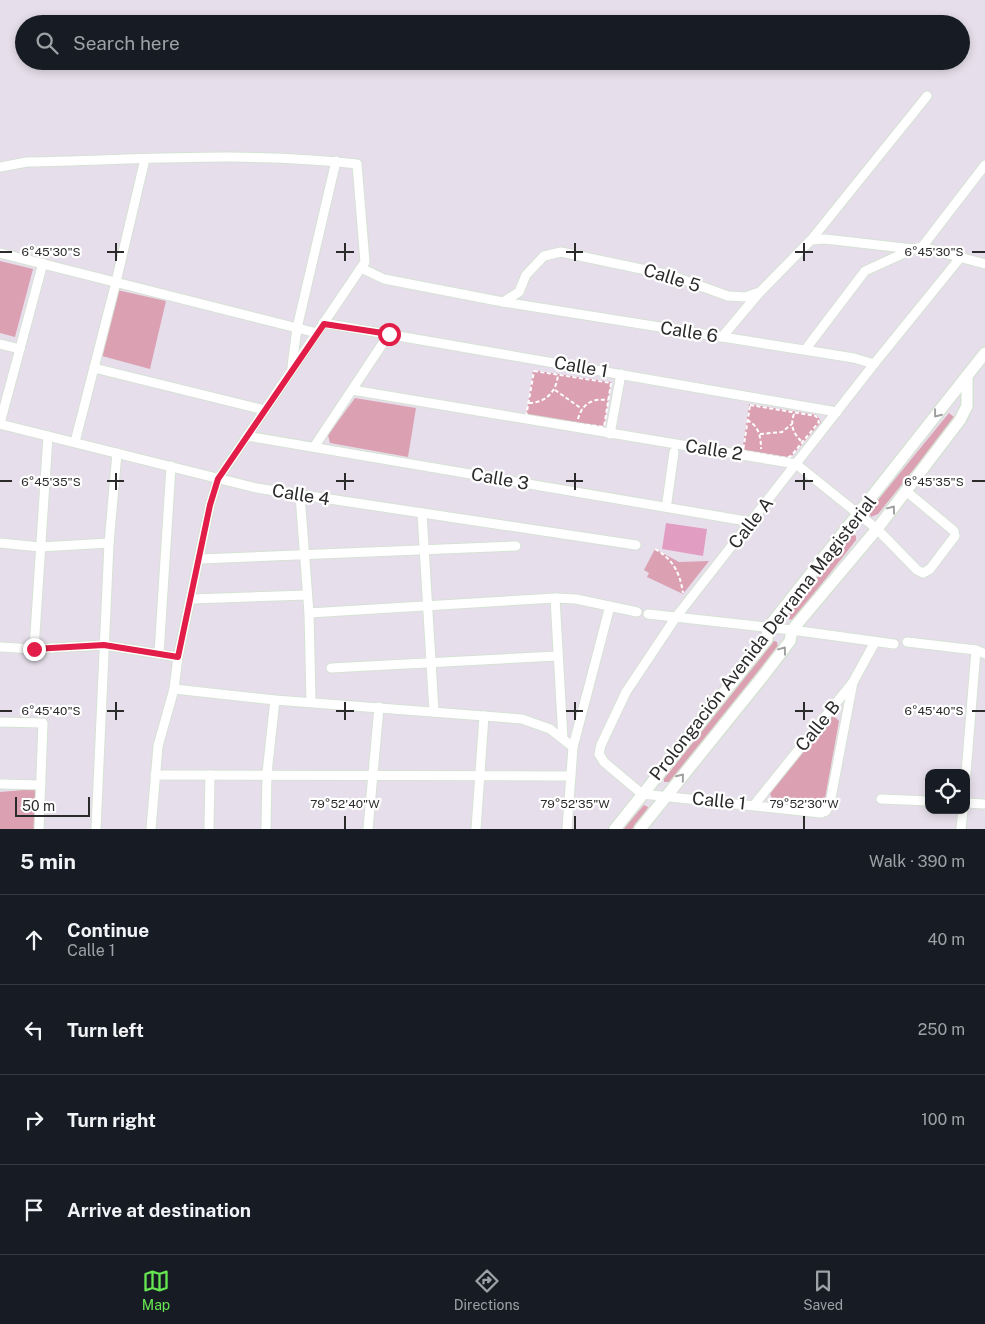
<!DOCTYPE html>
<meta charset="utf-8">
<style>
:root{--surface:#171b24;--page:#20242c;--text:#f1f3f6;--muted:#9ea1a6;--line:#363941;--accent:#66e651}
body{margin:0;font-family:"Public Sans",sans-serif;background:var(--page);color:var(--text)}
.controls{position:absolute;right:15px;bottom:15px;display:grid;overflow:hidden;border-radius:10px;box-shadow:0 2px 8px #0003}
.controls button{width:45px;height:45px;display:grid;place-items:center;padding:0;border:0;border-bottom:1px solid var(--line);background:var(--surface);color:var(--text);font:25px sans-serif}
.scale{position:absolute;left:15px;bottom:12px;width:75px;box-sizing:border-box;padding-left:5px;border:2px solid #2b2b2b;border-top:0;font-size:14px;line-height:18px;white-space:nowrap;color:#2b2b2b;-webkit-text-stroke:4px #fff;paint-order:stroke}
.stop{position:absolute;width:15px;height:15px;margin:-11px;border:4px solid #e11d48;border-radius:50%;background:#fff}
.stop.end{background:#e11d48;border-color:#fff;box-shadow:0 1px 5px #0008}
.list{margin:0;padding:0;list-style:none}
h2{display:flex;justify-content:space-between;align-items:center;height:65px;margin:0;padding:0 20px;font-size:21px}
h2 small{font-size:16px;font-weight:400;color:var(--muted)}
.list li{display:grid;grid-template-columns:32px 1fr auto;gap:15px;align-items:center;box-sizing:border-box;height:90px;padding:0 20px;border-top:1px solid var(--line)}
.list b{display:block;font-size:19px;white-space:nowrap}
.list p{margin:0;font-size:16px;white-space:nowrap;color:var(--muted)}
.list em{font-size:16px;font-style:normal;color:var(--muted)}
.icon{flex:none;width:28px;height:28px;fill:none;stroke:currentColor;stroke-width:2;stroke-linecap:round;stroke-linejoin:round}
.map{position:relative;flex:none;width:985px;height:829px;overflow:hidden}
.search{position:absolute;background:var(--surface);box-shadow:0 2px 8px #0003;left:15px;right:15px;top:15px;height:55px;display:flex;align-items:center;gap:12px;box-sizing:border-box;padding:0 18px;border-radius:28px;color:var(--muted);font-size:19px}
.sheet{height:425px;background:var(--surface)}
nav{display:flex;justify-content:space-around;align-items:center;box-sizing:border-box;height:70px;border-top:1px solid var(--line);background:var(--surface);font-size:14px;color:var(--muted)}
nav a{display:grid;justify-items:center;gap:2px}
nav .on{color:var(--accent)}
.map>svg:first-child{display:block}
.green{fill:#dba1b2}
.pitch{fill:#e29ec2}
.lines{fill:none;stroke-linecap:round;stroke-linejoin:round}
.minor-casing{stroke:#d6e2d4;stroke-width:11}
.tertiary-casing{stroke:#d6e2d4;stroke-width:14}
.path{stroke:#fff;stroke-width:2;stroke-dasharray:4 2.5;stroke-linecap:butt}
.minor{stroke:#fff;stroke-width:9}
.tertiary{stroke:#fff;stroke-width:11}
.oneway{stroke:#a0a0a0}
.route{stroke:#e11d48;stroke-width:6}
.ticks{fill:none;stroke:#2b2b2b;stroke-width:2}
.labels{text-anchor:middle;stroke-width:4.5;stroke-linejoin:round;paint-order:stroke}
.street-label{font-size:18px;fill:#2b2b2b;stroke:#fff}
.ticks-label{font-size:12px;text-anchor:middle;fill:#2b2b2b;stroke:#fff;stroke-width:4.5;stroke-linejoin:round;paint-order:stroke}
</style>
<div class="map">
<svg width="985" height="829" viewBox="0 0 985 829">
<rect width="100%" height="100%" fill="#e6dfeb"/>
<g class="green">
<polygon points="0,261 33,269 15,337 0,333"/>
<polygon points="117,290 166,301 150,369 102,356"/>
<polygon points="533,370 611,382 604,428 526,417"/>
<polygon points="355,398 416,408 408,457 330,443 328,435"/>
<polygon points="749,404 817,415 821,422 791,457 786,458 742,452"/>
<polygon points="949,413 955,418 878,514 871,517 869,511"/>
<polygon points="853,534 856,536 856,540 795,618 793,620 788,619 788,613"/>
<polygon points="655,549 679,562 709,561 683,594 647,577 649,573 644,570"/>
<polygon points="772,640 777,642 778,647 670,782 664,782 664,778"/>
<polygon points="834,716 839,721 824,804 818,807 773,802 770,793 830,718"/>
<polygon points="36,789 34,829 0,829 0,792"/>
<polygon points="644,805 648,807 647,812 632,829 623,829"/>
</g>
<polygon class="pitch" points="666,523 707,529 703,556 662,549"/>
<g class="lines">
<g class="minor-casing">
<g id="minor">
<path d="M 0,167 L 27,162 C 137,160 247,151 357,164 L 365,262 L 218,479 L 210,505 L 178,657 L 174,689 L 158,746 L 151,829"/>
<polyline points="811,240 927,96"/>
<polyline points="922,247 985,165"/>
<polyline points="0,253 317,333"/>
<polyline points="361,268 384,279 503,302 519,292 526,275 544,256 561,252 670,275 728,296 745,297 760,292 811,240 825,239 913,249 922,247 985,264"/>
<polyline points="503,302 854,358 874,364"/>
<polyline points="323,323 837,412"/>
<polyline points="722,337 759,293"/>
<polyline points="0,344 20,349"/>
<polyline points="805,350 865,271 913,249"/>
<polyline points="292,366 297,328 336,161"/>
<polyline points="94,368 265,410"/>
<polyline points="352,390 796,464 877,529 917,570 923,573 930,569 955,536 954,531 906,491"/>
<polyline points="0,423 43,263"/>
<polyline points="0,424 256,488 636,545"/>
<polyline points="610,434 621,374"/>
<polyline points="247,436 752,522"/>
<polyline points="75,442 116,282 145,159"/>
<polyline points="314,447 389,334"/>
<polyline points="300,495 309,613 311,702"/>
<polyline points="667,502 674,452"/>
<polyline points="422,513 434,712"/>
<polyline points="0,543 40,547 109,543"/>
<polyline points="200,559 516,546"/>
<polyline points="555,598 563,739"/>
<polyline points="191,599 307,595"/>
<polyline points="309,613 555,598 576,599 637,612"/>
<polyline points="648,614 792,630 894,644"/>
<polyline points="907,642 976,650 985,654"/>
<polyline points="0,647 34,649 104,645 178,657"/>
<polyline points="34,649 48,436"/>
<polyline points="159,654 171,466"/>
<polyline points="331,668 557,656"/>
<polyline points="853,682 830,803 826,811 821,813 642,794 604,762 599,754 601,745 626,692 676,617 874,364 960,258"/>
<polyline points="174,689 275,700 522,719 550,729 573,747"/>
<polyline points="0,722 43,723 39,829"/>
<polyline points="966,773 976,650"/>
<polyline points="155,775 571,776"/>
<polyline points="0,784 41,785"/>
<polyline points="881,799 929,801"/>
<polyline points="966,803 985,804"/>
<polyline points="754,805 853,682 875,642"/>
<polyline points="96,829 109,543 117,453"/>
<polyline points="209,829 210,775"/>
<polyline points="266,829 267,773 275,700"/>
<polyline points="368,829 379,707"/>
<polyline points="476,829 484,716"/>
<polyline points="567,829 573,747 610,606"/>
<polyline points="961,829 963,810"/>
</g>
</g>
<g class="tertiary-casing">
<g id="tertiary">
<polyline points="615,829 767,639 768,628 985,353"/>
<polyline points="640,829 764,675 790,641 792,630 877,529 960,420 967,406 967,376"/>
</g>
</g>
<g class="path">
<polygon points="534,371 611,383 604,427 526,417"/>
<polyline points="555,390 582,409"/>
<path d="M 529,403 C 546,403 557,391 558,374"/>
<polygon points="750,405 816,416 819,422 791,456 786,458 743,451"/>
<path d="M 794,414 C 790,425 793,433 801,441"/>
<path d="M 578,419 C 582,404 592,398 608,400"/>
<path d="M 747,420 C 759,426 761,437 761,449"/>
<polyline points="760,434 782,432 792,424"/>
<path d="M 655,549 C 673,559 680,573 683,593"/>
</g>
<use href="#minor" class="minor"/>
<use href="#tertiary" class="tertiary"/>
</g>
<defs><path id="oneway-chevron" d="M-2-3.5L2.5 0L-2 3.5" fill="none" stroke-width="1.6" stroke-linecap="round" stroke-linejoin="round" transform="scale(1.25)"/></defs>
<g class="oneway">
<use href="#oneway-chevron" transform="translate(937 414) rotate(128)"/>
<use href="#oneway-chevron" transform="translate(892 509) rotate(-53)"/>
<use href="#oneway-chevron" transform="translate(783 650) rotate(-53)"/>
<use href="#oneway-chevron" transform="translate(681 777) rotate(-51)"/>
</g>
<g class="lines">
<polyline class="route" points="34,649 104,645 178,657 210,505 218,479 324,324 389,334"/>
</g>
<path class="ticks" d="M 116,243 L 116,261M 345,243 L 345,261M 575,243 L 575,261M 804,243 L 804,261M 0,252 L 12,252M 107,252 L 124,252M 336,252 L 354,252M 566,252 L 583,252M 795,252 L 813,252M 972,252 L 985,252M 116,473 L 116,490M 345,473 L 345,490M 575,473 L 575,490M 804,473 L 804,490M 0,481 L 12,481M 107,481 L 124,481M 336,481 L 354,481M 566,481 L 583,481M 795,481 L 813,481M 972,481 L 985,481M 116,702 L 116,720M 345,702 L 345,720M 575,702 L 575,720M 804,702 L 804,720M 0,711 L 12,711M 107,711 L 124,711M 336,711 L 354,711M 566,711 L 583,711M 795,711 L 813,711M 972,711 L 985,711M 345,816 L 345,829M 575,816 L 575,829M 804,816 L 804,829"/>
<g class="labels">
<g class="street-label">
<text transform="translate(672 278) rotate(17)" y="6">Calle 5</text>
<text transform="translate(689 332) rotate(9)" y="6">Calle 6</text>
<text transform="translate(581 367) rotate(10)" y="6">Calle 1</text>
<text transform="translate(714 450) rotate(9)" y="6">Calle 2</text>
<text transform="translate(500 479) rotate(10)" y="6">Calle 3</text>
<text transform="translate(301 495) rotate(9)" y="6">Calle 4</text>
<text transform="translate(751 523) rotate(-52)" y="6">Calle A</text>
<text transform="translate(763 638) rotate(-52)" y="6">Prolongación Avenida Derrama Magisterial</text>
<text transform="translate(818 726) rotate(-51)" y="6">Calle B</text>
<text transform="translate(719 801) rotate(6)" y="6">Calle 1</text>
</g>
</g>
<g class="ticks-label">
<text x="51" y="256">6°45'30"S</text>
<text x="934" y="256">6°45'30"S</text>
<text x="51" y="486">6°45'35"S</text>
<text x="934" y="486">6°45'35"S</text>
<text x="51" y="715">6°45'40"S</text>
<text x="934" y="715">6°45'40"S</text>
<text x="345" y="808">79°52'40"W</text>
<text x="575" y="808">79°52'35"W</text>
<text x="804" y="808">79°52'30"W</text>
</g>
</svg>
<div class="controls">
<button><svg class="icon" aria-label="locate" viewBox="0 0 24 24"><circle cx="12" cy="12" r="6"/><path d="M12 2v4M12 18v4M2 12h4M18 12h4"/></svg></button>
</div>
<div class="scale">50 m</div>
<div class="stop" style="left:389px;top:334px"></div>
<div class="stop end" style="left:34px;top:649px"></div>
<div class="search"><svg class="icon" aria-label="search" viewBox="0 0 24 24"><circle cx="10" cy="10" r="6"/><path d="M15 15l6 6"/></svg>Search here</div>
</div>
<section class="sheet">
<h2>5 min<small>Walk · 390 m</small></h2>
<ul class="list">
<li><svg class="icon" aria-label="ahead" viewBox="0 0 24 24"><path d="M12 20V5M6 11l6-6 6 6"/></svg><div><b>Continue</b><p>Calle 1</p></div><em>40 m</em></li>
<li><svg class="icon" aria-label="left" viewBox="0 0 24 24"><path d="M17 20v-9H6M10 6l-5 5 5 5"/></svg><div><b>Turn left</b></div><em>250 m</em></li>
<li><svg class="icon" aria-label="right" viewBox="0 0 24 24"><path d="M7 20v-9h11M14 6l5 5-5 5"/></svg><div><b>Turn right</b></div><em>100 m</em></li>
<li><svg class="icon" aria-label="arrive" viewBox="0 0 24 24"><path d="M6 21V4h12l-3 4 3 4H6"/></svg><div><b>Arrive at destination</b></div></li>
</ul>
</section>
<nav>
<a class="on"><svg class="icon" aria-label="map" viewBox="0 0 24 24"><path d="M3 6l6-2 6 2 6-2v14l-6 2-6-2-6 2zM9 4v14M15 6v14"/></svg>Map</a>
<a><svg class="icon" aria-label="directions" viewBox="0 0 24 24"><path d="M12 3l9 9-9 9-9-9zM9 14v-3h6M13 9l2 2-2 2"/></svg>Directions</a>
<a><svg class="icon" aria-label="saved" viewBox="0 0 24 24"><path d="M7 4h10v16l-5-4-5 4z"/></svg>Saved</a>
</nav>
